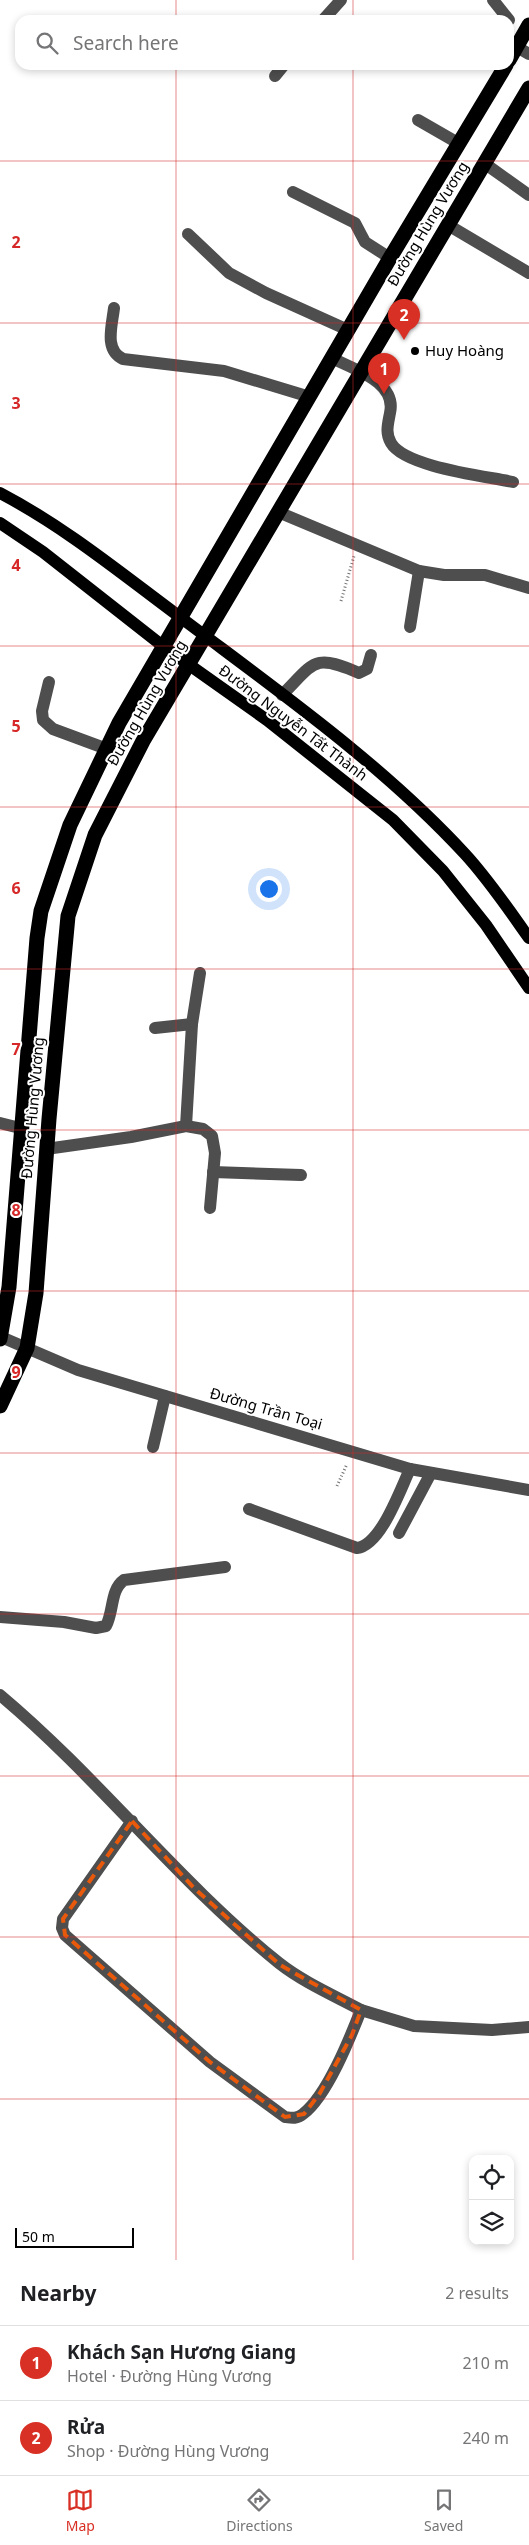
<!DOCTYPE html>
<meta charset="utf-8">
<style>
:root{--surface:#fff;--page:#f2f2f2;--text:#202124;--muted:#757577;--line:#e0e0e0;--accent:#d93025}
body{margin:0;font-family:"Noto Sans",sans-serif;background:var(--page);color:var(--text)}
.controls{position:absolute;right:15px;bottom:15px;display:grid;overflow:hidden;border-radius:10px;box-shadow:0 2px 8px #0003}
.controls button{width:45px;height:45px;display:grid;place-items:center;padding:0;border:0;border-bottom:1px solid var(--line);background:var(--surface);color:var(--text);font:25px sans-serif}
.scale{position:absolute;left:15px;bottom:12px;width:119px;box-sizing:border-box;padding-left:5px;border:2px solid #000;border-top:0;font-size:14px;line-height:18px;white-space:nowrap;color:#000;-webkit-text-stroke:4px #fff;paint-order:stroke}
.you{position:absolute;left:268px;top:888px;width:18px;height:18px;margin:-12px;border:4px solid #fff;border-radius:50%;background:#1a73e8;box-shadow:0 0 0 8px #1a73e833}
.badge{display:grid;place-items:center;width:32px;height:32px;border-radius:50%;background:var(--accent);color:#fff;font-size:16px;font-weight:700}
.pin{position:absolute;translate:-50% -41px;filter:drop-shadow(0 1px 2px #0008)}
.pin::after{content:'';position:absolute;top:26px;width:18px;height:15px;background:inherit;clip-path:polygon(0 0,100% 0,50% 100%)}
.list{margin:0;padding:0;list-style:none}
h2{display:flex;justify-content:space-between;align-items:center;height:65px;margin:0;padding:0 20px;font-size:21px}
h2 small{font-size:16px;font-weight:400;color:var(--muted)}
.list li{display:grid;grid-template-columns:32px 1fr auto;gap:15px;align-items:center;box-sizing:border-box;height:75px;padding:0 20px;border-top:1px solid var(--line)}
.list b{display:block;font-size:19px;white-space:nowrap}
.list p{margin:0;font-size:16px;white-space:nowrap;color:var(--muted)}
.list em{font-size:16px;font-style:normal;color:var(--muted)}
.icon{flex:none;width:28px;height:28px;fill:none;stroke:currentColor;stroke-width:2;stroke-linecap:round;stroke-linejoin:round}
.map{position:relative;flex:none;width:529px;height:2260px;overflow:hidden}
.search{position:absolute;background:var(--surface);box-shadow:0 2px 8px #0003;left:15px;right:15px;top:15px;height:55px;display:flex;align-items:center;gap:12px;box-sizing:border-box;padding:0 18px;border-radius:15px;color:var(--muted);font-size:19px}
.sheet{height:215px;background:var(--surface)}
nav{display:flex;justify-content:space-around;align-items:center;box-sizing:border-box;height:70px;border-top:1px solid var(--line);background:var(--surface);font-size:14px;color:var(--muted)}
nav a{display:grid;justify-items:center;gap:2px}
nav .on{color:var(--accent)}
.map>svg:first-child{display:block}
.lines{fill:none;stroke-linecap:round;stroke-linejoin:round}
.path{stroke:#707070;stroke-width:3;stroke-dasharray:1 2.5;stroke-linecap:butt}
.minor{stroke:#4e4e4e;stroke-width:12}
.major{stroke:#000;stroke-width:12}
.highway{stroke:#000;stroke-width:15}
.marked{fill:none;stroke:#e8590c;stroke-width:4;stroke-dasharray:10 6;stroke-linejoin:round}
.grid{fill:none;stroke:#d62828;stroke-width:1;stroke-opacity:0.55}
.poi-dot{fill:#000;stroke:#fff;stroke-width:2}
.labels{text-anchor:middle;stroke-width:4;stroke-linejoin:round;paint-order:stroke}
.street-label{font-size:15px;fill:#000;stroke:#fff}
.poi-label{font-size:15px;fill:#000;stroke:#fff;text-anchor:start}
.grid-label{font-size:16px;text-anchor:middle;font-weight:bold;fill:#d62828;stroke:#fff;stroke-width:4;stroke-linejoin:round;paint-order:stroke}
</style>
<div class="map">
<svg width="529" height="2260" viewBox="0 0 529 2260">
<rect width="100%" height="100%" fill="#fff"/>
<g class="lines">
<g class="path">
<polyline points="341,601 354,556"/>
<polyline points="337,1486 347,1464"/>
</g>
<g class="minor">
<polyline points="493,0 509,20"/>
<polyline points="323,20 341,0"/>
<polyline points="517,47 529,54"/>
<polyline points="275,76 284,65"/>
<polyline points="418,120 458,143"/>
<polyline points="484,163 529,195"/>
<polyline points="293,192 355,223 365,242 390,258"/>
<polyline points="448,225 529,273"/>
<polyline points="188,234 229,273 266,293 348,330"/>
<path d="M 114,308 C 112,326 104,350 123,359 L 224,371 L 310,397"/>
<path d="M 332,358 C 355,370 397,382 390,413 C 388,424 385,433 391,443 C 405,467 485,476 513,482"/>
<polyline points="278,512 419,571 444,575 485,575 529,588"/>
<polyline points="410,627 419,571"/>
<polyline points="49,682 42,711 43,720 53,729 107,749"/>
<path d="M 282,695 C 315,662 313,653 359,673 L 367,669 L 371,655"/>
<polyline points="155,1028 192,1024"/>
<polyline points="0,1123 20,1128"/>
<polyline points="186,1126 192,1024 200,973"/>
<polyline points="46,1149 131,1137 186,1126 203,1129 212,1136 215,1153 210,1208"/>
<polyline points="213,1172 301,1175"/>
<polyline points="1,1337 78,1370 410,1469 529,1490"/>
<polyline points="153,1447 165,1396"/>
<path d="M 249,1509 L 357,1548 C 381,1545 400,1490 410,1469"/>
<polyline points="399,1533 431,1473"/>
<path d="M 0,1617 L 64,1622 L 96,1628 L 106,1626 C 114,1611 110,1590 124,1580 L 225,1567"/>
<path d="M 0,1695 C 99,1778 178,1882 279,1963 C 303,1982 335,1996 361,2010 C 350,2038 327,2096 303,2114 C 297,2119 292,2118 285,2117 L 210,2062 L 65,1935 L 62,1928 L 63,1919 L 132,1821"/>
<polyline points="361,2010 414,2026 492,2030 529,2027"/>
</g>
<g class="major">
<path d="M 0,493 C 65,527 122,574 180,617 C 278,691 382,764 465,854 C 489,880 509,910 529,938"/>
<polyline points="0,523 43,552 164,647 267,720 393,820 443,871 486,925 529,988"/>
</g>
<g class="highway">
<polyline points="509,60 529,25"/>
<polyline points="0,1339 9,1287 37,938 41,911 70,825 119,723 390,258 506,65"/>
<polyline points="0,1406 27,1348 36,1293 49,1119 68,916 95,835 143,741 529,88"/>
</g>
</g>
<path class="marked" d="M 132,1821 L 194,1888 L 280,1965 L 361,2010 L 352,2035 L 320,2093 L 304,2114 L 285,2117 L 210,2062 L 65,1935 L 63,1919 Z"/>
<path class="grid" d="M 176,0 L 176,20M 353,0 L 353,20M 176,65 L 176,2260M 353,65 L 353,2260M 0,161 L 529,161M 0,323 L 529,323M 0,484 L 529,484M 0,646 L 529,646M 0,807 L 529,807M 0,969 L 529,969M 0,1130 L 529,1130M 0,1291 L 529,1291M 0,1453 L 529,1453M 0,1614 L 529,1614M 0,1776 L 529,1776M 0,1937 L 529,1937M 0,2099 L 529,2099"/>
<circle class="poi-dot" cx="415" cy="351" r="5"/>
<g class="labels">
<g class="street-label">
<text transform="translate(428 224) rotate(-59)" y="5">Đường Hùng Vương</text>
<text transform="translate(147 703) rotate(-60)" y="5">Đường Hùng Vương</text>
<text transform="translate(293 723) rotate(37)" y="5">Đường Nguyễn Tất Thành</text>
<text transform="translate(33 1108) rotate(-85)" y="5">Đường Hùng Vương</text>
<text transform="translate(266 1409) rotate(16)" y="5">Đường Trần Toại</text>
</g>
<g class="poi-label">
<text x="425" y="356">Huy Hoàng</text>
</g>
</g>
<g class="grid-label">
<text x="16" y="248">2</text>
<text x="16" y="409">3</text>
<text x="16" y="571">4</text>
<text x="16" y="732">5</text>
<text x="16" y="894">6</text>
<text x="16" y="1055">7</text>
<text x="16" y="1216">8</text>
<text x="16" y="1378">9</text>
</g>
</svg>
<div class="controls">
<button><svg class="icon" aria-label="locate" viewBox="0 0 24 24"><circle cx="12" cy="12" r="6"/><path d="M12 2v4M12 18v4M2 12h4M18 12h4"/></svg></button>
<button><svg class="icon" aria-label="layers" viewBox="0 0 24 24"><path d="M12 4l9 5-9 5-9-5zM3 14l9 5 9-5"/></svg></button>
</div>
<div class="scale">50 m</div>
<div class="you"></div>
<div class="pin badge" style="left:384px;top:394px">1</div>
<div class="pin badge" style="left:404px;top:340px">2</div>
<div class="search"><svg class="icon" aria-label="search" viewBox="0 0 24 24"><circle cx="10" cy="10" r="6"/><path d="M15 15l6 6"/></svg>Search here</div>
</div>
<section class="sheet">
<h2>Nearby<small>2 results</small></h2>
<ul class="list">
<li><span class="badge">1</span><div><b>Khách Sạn Hương Giang</b><p>Hotel · Đường Hùng Vương</p></div><em>210 m</em></li>
<li><span class="badge">2</span><div><b>Rửa</b><p>Shop · Đường Hùng Vương</p></div><em>240 m</em></li>
</ul>
</section>
<nav>
<a class="on"><svg class="icon" aria-label="map" viewBox="0 0 24 24"><path d="M3 6l6-2 6 2 6-2v14l-6 2-6-2-6 2zM9 4v14M15 6v14"/></svg>Map</a>
<a><svg class="icon" aria-label="directions" viewBox="0 0 24 24"><path d="M12 3l9 9-9 9-9-9zM9 14v-3h6M13 9l2 2-2 2"/></svg>Directions</a>
<a><svg class="icon" aria-label="saved" viewBox="0 0 24 24"><path d="M7 4h10v16l-5-4-5 4z"/></svg>Saved</a>
</nav>
